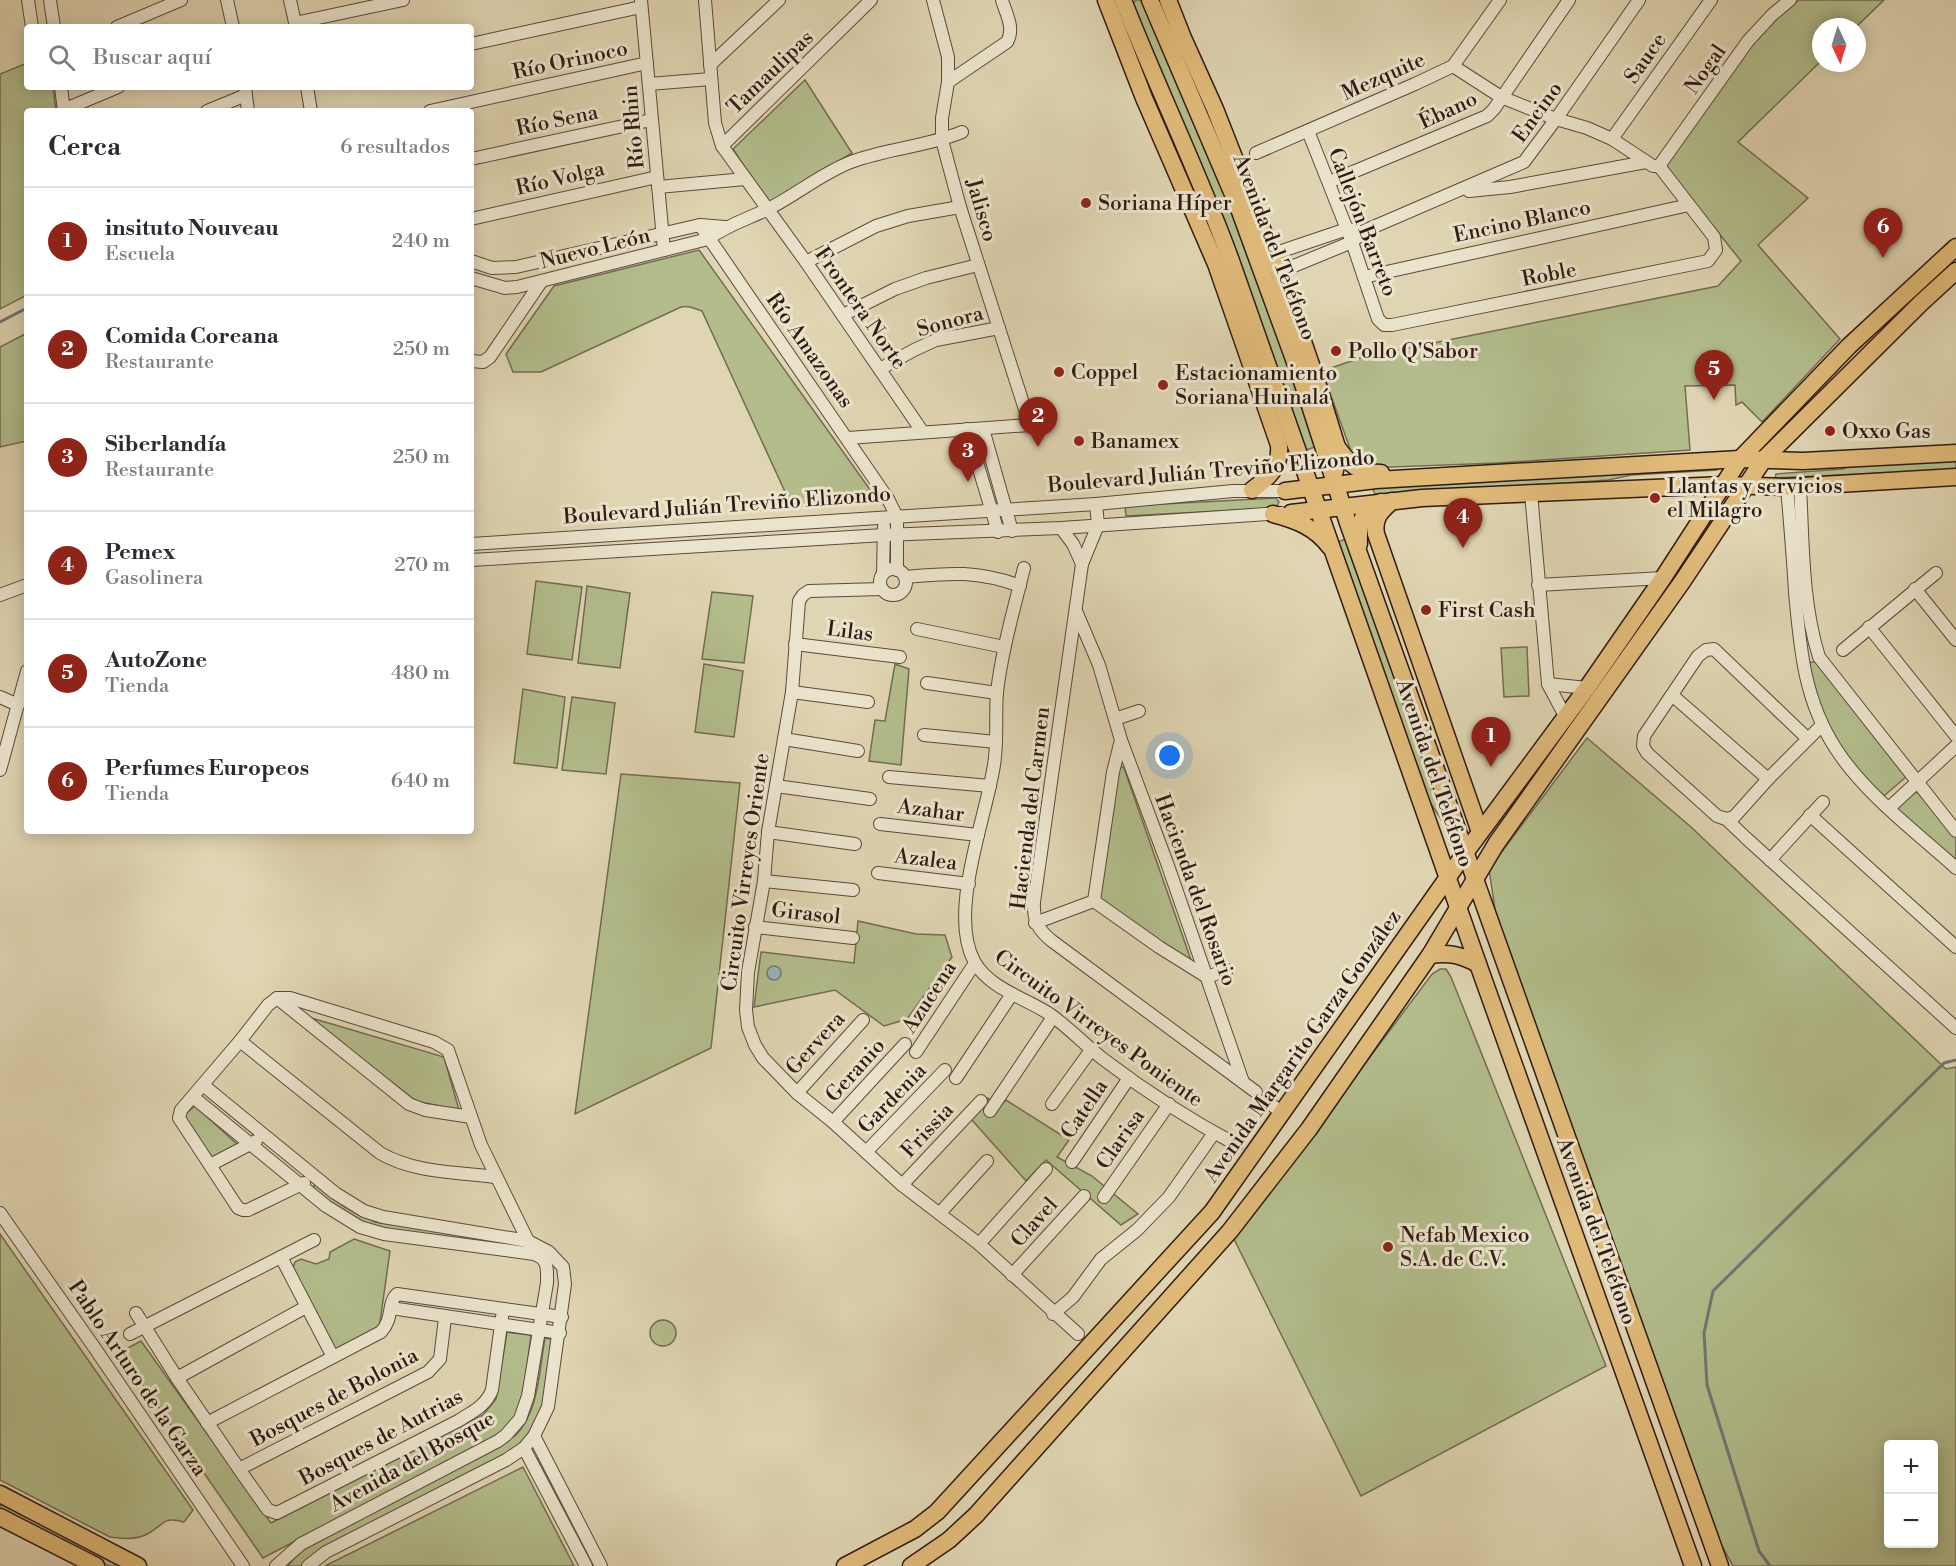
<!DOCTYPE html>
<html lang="es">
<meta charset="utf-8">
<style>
:root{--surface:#fff;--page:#f7f7f7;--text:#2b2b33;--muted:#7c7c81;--line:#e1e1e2;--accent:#8f2418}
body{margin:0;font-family:"Libre Bodoni",serif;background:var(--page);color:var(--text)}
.controls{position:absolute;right:18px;bottom:18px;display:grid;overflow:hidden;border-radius:6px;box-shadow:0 3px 15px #0003}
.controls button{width:54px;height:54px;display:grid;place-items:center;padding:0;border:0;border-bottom:2px solid var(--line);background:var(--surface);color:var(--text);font:30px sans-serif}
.compass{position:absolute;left:1812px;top:18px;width:54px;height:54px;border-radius:50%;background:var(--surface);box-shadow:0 3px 15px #0003;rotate:176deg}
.you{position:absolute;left:1170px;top:756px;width:21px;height:21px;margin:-15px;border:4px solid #fff;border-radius:50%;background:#1a73e8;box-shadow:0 0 0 9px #1a73e833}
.badge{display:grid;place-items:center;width:39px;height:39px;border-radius:50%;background:var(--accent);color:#fff;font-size:20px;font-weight:700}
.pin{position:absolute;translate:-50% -50px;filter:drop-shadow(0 2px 3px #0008)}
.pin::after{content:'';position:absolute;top:32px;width:21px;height:18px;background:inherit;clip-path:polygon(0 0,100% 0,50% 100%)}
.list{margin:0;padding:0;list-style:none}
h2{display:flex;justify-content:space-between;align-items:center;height:78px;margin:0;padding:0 24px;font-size:26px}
h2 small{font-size:20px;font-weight:400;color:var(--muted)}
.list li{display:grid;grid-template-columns:39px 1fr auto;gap:18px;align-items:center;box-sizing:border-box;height:108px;padding:0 24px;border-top:2px solid var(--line)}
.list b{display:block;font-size:22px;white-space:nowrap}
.list p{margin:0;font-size:20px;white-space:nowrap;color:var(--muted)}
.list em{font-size:20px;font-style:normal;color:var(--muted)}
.icon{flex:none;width:33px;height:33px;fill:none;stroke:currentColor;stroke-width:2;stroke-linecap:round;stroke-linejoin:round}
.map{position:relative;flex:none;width:1956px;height:1566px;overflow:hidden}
.search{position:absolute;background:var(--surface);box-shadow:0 3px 15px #0003;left:24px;top:24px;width:450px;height:66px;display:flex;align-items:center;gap:15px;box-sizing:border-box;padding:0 21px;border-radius:6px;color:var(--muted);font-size:22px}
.panel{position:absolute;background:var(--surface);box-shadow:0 3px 15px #0003;left:24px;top:108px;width:450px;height:726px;border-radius:6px}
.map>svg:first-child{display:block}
.green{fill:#b3bd8c;stroke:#726c50;stroke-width:1.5;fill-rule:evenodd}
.water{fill:#99b6b7;stroke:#6f7875;stroke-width:1.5}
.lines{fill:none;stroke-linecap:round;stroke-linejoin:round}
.stream{stroke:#6f7875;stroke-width:3}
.minor-casing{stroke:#5c493b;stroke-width:14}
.major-casing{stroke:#301a13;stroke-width:19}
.minor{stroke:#ebe4cd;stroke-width:12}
.major{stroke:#e0ba79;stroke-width:16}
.poi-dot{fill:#8f2418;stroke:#ebe4cd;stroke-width:2}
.labels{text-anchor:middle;stroke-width:6;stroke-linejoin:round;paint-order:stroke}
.street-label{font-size:21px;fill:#301a13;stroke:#ebe4cd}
.poi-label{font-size:21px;fill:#301a13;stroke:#ebe4cd;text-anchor:start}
</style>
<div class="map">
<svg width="1956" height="1566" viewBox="0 0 1956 1566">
<rect width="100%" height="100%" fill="#e0d5b2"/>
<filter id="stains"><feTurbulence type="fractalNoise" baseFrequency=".00333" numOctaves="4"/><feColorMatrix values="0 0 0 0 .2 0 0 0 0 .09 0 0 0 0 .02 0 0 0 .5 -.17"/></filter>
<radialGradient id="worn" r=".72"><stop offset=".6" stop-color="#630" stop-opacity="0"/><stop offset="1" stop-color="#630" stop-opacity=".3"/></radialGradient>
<g class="green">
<polygon points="1136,0 1141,0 1215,165 1318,446 1306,450 1131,5"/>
<polygon points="1799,0 1884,0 1856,27 1821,27 1821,61 1738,142 1808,198 1758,245 1840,339 1762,422 1742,402 1736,405 1735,385 1685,386 1690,450 1497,463 1365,468 1352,454 1322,371 1363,357 1718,286 1741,261 1665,166 1760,31"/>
<polygon points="27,63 27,87 53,87 56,111 27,111 27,295 0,309 0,74"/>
<polygon points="805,80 852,153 768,203 733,149"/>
<path d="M 699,250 L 876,498 L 792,507 L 702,311 C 694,309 690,305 681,307 L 541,372 L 513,372 L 506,354 L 554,286 Z"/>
<polygon points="27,333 27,441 0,447 0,347"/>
<polygon points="1956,460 1956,470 1775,478 1776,474 1843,469 1854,464"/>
<polygon points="1717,466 1717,470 1632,475 1608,480 1376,496 1373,490 1375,485"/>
<polygon points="1276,498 1279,502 1276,508 1126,516 1125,506"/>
<polygon points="1348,538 1457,845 1451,847 1443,822 1429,801 1338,542"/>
<polygon points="536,581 582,587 572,660 527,654"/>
<polygon points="587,586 630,593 620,668 578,663"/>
<polygon points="712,592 753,596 744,663 702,659"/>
<polygon points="1527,647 1529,696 1504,697 1501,648"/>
<polygon points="1817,661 1906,777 1885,795 1880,795 1841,748 1824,718 1808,663"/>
<polygon points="704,664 743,671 734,737 695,732"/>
<polygon points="895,664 909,669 901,765 869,761 875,720 885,721"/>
<polygon points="523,689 565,697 557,768 514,763"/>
<polygon points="572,697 615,703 606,774 562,770"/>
<path d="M 1587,738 L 1691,827 L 1946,1069 L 1956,1067 L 1956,1566 L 1733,1566 L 1721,1544 L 1496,916 L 1489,869 ZM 1888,1444 L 1934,1444 L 1934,1544 L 1888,1544 Z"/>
<polygon points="1120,766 1124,768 1192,963 1098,900 1115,769"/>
<polygon points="621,774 740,783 711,1048 575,1114"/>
<polygon points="1913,792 1920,793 1956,836 1956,862 1898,810 1897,807"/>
<polygon points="858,921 916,934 945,935 952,957 907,1019 884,1026 835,990 754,1007 761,952 854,963"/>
<polygon points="1440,969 1446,969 1451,977 1606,1366 1361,1496 1234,1239 1432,974"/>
<polygon points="308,1017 444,1057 459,1110 416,1101"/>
<polygon points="988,1098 997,1109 1006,1100 1069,1140 1057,1157 1092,1176 1138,1214 1121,1225 1046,1160 1026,1181 971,1119"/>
<polygon points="195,1106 238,1145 213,1160 182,1117"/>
<polygon points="316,1185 345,1207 375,1222 520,1243 523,1249 373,1227 332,1205 312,1187"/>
<path d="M 0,1234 L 193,1510 L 184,1522 C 163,1516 165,1524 149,1533 C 138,1540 122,1539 110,1537 L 0,1480 Z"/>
<polygon points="354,1239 390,1251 379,1329 335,1353 293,1268 295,1262 301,1259 316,1264 329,1259 330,1252"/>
<circle cx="663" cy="1333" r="13"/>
<polygon points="507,1332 531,1335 522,1405 518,1414 499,1434 263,1558 120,1352 141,1341 271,1523 483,1415 496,1399"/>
<path d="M 545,1338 L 555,1340 L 541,1413 L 521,1447 L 317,1552 L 301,1566 L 288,1566 L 296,1556 L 311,1544 L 515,1436 C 539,1412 539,1371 545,1338 Z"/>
<polygon points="541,1456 597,1566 591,1566 536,1460"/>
<polygon points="523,1467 574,1566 325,1566"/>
<polygon points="0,1501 125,1566 109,1566 0,1509"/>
</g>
<circle class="water" cx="774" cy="973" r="7"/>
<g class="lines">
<g class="stream">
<polyline points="0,322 27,308"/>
<polyline points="1770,1566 1759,1551 1707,1385 1704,1333 1713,1291 1944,1063 1956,1060"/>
</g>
<g class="minor-casing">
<g id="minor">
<polyline points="28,0 32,27"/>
<polyline points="50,0 54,27"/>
<polyline points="227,0 233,27"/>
<polyline points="290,0 296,27"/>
<polyline points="641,0 664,250"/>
<polyline points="705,0 715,123 722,146 806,262 922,431"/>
<polyline points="295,23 403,0"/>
<polyline points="117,27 181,0"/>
<polyline points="471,44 641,7"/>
<polyline points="710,65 779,0"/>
<polyline points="1453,66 1501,97 1556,119 1587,128 1612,139 1653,166 1659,166"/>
<path d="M 948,82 L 1007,42 C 1015,28 1006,14 1002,0"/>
<polyline points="649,84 711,79"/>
<polyline points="61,87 64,111"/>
<polyline points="307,87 311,111"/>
<polyline points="245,88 248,111"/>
<polyline points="63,110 118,87"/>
<polyline points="207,111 246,95"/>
<polyline points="430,111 647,63"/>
<polyline points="1308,131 1352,242 1378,319 1384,325 1392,325 1708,261 1716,250 1714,237 1659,166"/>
<polyline points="1612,139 1711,0"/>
<polyline points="722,146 871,0"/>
<polyline points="1256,153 1415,84 1453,66 1500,0"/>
<polyline points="471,159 651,120"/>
<polyline points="1659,166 1748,41 1772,15 1790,0"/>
<polyline points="1329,182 1487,116 1494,109 1569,0"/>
<polyline points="658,187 745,179"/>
<polyline points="1469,191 1510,187 1646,162"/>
<polyline points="471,219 657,177"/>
<polyline points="700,225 888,499 897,517 897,570"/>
<polyline points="1273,254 1347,229 1354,230"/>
<polyline points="471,261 492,268 516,267 700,225 725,227"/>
<polyline points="806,262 876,226 908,216 960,207"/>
<polyline points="1279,272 1352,242 1364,231 1524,162 1556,119 1639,0"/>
<polyline points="1364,277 1689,205"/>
<path d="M 471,278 L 505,288 L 517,287 L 708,239 C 727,225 745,220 766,210 C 795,196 820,174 851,162 C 887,148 926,147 962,132"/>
<polyline points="843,315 895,289 926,278 978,265"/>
<polyline points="471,361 483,362 490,357 541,282"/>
<polyline points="880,369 914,350 936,340 999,328"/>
<polyline points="967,429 998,532"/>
<polyline points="983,429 1012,531"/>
<polyline points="848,438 1030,425 960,207 942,140 942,118 948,82 948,57 933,0"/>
<path d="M 1800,486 C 1803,542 1802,603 1819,657 L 1956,831"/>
<path d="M 1787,487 C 1790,522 1793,557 1795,592 C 1800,648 1804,700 1836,749 C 1865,794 1916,832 1956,868"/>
<polyline points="1531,493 1548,684 1565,716"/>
<path d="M 1096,504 L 1098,525 L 1082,564 L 1034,902 C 1033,920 1038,930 1052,941 L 1256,1092"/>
<polyline points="1061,528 1073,544 1082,564"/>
<polyline points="471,544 1096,504 1233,491 1285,491"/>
<polyline points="471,560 884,535 1061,528 1281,513"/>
<path d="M 1024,568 C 1014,609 1002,650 997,692 C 995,716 998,741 994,765 C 986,818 948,912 974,961 C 989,989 1026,998 1051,1015 C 1069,1028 1085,1045 1103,1059 C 1145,1091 1190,1120 1237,1145"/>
<circle cx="893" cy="582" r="13"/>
<polyline points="883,574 884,526"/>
<path d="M 905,577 C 949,573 977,570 1020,586"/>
<polyline points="1538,585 1663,578"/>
<polyline points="882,589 809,591 803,595 799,601 792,692 768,832 764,881 748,972 746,1010 748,1027 755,1045 763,1058 797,1093 833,1122 902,1185 979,1244 1078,1334"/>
<polyline points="1915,589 1956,640"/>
<polyline points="0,595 27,585"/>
<polyline points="1076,611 1099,665 1121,740 1167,863 1243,1082"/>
<polyline points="1869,627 1956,736"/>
<polyline points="917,629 1004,647"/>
<polyline points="795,644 900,657"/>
<polyline points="1843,650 1936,573"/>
<polyline points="927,683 997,693"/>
<polyline points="1548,684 1587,688"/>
<polyline points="792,692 868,702"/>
<polyline points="1672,695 1768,779"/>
<polyline points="0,697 18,705"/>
<polyline points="1115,719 1139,711"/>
<polyline points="924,735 996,742"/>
<polyline points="784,739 858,751"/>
<polyline points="1808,739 1714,649 1706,650 1698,656 1644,736 1643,746 1647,753 1717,816 1726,819 1734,817 1768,779 1822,725"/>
<polyline points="1121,740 1113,772 1094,901 1159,947 1207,977 1227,970"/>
<polyline points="0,770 27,671"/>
<polyline points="889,777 990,786"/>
<polyline points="776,786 870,799"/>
<polyline points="1889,808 1956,746"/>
<polyline points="1810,815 1956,947"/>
<polyline points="1726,819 1744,836"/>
<polyline points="880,824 978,835"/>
<polyline points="768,832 855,844"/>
<polyline points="1746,838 1956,1028"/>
<polyline points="1770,860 1823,802"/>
<polyline points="878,873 969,884"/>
<polyline points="764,881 853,890"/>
<polyline points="1035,923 1094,901"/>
<polyline points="755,927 853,938"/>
<polyline points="277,998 409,1104 425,1110 471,1117"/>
<path d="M 240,1041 L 380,1153 C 414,1173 457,1172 496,1177"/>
<polyline points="916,1052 975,963"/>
<polyline points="956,1078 1012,994"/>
<polyline points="203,1085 335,1193 364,1211 383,1217 528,1241 549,1252 563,1267 565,1284 548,1407 534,1436 524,1448 506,1460 326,1552 308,1566"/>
<polyline points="797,1093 863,1020"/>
<path d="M 193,1097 L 326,1206 L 360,1227 L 384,1234 L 534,1254 C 549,1259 547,1269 547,1283 L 528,1396 L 520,1419 L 506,1435 L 498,1441 L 301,1544 L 276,1566"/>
<polyline points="1267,1101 1283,1114"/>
<polyline points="1052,1104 1091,1050"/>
<polyline points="990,1111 1053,1017"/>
<polyline points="833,1122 905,1044"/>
<polyline points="866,1152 945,1070"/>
<polyline points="1072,1162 1129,1078"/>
<polyline points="210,1165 256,1141"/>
<polyline points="304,1183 248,1210 243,1210 238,1208 179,1118 181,1110 240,1041 268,1005 277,998 290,998 434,1042 448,1050 481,1145 530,1245"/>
<polyline points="902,1185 981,1101"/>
<polyline points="1104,1197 1169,1104"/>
<polyline points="0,1213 94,1347 243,1566"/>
<polyline points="940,1213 987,1161"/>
<polyline points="979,1244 1046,1169"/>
<polyline points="281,1257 333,1357"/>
<polyline points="1012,1275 1084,1196"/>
<polyline points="391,1308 560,1333"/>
<path d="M 136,1313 L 177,1378 L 239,1469 L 268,1510 L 277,1513 L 458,1421 C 472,1412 486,1406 492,1390 L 503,1310"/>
<polyline points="1053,1314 1073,1297 1101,1259 1137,1230 1169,1197 1214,1133"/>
<polyline points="130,1334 314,1240"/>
<polyline points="177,1378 306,1307"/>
<path d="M 207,1423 L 381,1332 C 394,1318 387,1303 397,1294 L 562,1317"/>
<polyline points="534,1436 601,1566"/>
<polyline points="524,1448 586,1566"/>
<polyline points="239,1469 428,1372 440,1359 445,1318"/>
</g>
</g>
<g class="major-casing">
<g id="major">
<path d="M 1106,0 L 1144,98 L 1216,264 L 1279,445 C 1281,467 1268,478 1252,490"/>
<path d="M 1123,0 C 1157,87 1198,171 1230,258 L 1478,964 L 1693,1566"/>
<polyline points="1150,0 1238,206 1303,384 1348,523 1720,1566"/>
<polyline points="1168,0 1183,38 1215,109 1279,272 1316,379 1337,447 1335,471"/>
<path d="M 1337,447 C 1350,465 1358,473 1381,473"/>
<polyline points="1285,491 1376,480 1740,459 1803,461 1956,453"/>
<path d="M 1392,501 C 1381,511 1373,518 1376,534 L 1480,832"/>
<polyline points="1291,513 1422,498 1724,485 1787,487 1956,477"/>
<path d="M 1273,514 C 1296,520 1315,527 1330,547"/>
<path d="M 1359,544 C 1358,522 1362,512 1381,502"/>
<path d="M 1430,955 C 1449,952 1461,955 1478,964"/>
<polyline points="0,1494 138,1566"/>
<polyline points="0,1517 96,1566"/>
<polyline points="845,1566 915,1529 937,1512 1212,1212 1465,853 1587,688 1663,578 1740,459 1849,346 1956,247"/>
<polyline points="911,1566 949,1540 976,1515 1230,1231 1309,1129 1430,955 1496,844 1682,582 1764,459 1921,303 1956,271"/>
</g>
</g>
<use href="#minor" class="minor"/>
<use href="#major" class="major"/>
</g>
<g class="poi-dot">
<circle cx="1086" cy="203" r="6"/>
<circle cx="1336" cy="351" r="6"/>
<circle cx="1059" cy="372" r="6"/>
<circle cx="1163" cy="385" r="6"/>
<circle cx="1830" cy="431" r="6"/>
<circle cx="1079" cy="441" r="6"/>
<circle cx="1655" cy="498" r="6"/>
<circle cx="1426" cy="610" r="6"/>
<circle cx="1388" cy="1247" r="6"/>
</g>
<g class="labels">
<g class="street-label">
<text transform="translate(1645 58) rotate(-55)" y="7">Sauce</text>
<text transform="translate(570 60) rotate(-12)" y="7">Río Orinoco</text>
<text transform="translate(1705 69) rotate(-55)" y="7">Nogal</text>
<text transform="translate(770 72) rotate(-44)" y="7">Tamaulipas</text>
<text transform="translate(1383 76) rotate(-24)" y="7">Mezquite</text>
<text transform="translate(1448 110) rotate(-25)" y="7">Ébano</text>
<text transform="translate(1537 112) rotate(-54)" y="7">Encino</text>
<text transform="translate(557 120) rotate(-12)" y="7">Río Sena</text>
<text transform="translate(633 127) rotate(-95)" y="7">Río Rhin</text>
<text transform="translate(560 178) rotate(-13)" y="7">Río Volga</text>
<text transform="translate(982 210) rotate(74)" y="7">Jalisco</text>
<text transform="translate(1522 221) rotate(-12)" y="7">Encino Blanco</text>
<text transform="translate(1363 222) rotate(69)" y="7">Callejón Barreto</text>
<text transform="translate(1275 247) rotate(69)" y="7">Avenida del Teléfono</text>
<text transform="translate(595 248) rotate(-14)" y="7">Nuevo León</text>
<text transform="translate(1549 274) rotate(-11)" y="7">Roble</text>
<text transform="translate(861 308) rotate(55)" y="7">Frontera Norte</text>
<text transform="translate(950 321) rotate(-15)" y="7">Sonora</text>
<text transform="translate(810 350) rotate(55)" y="7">Río Amazonas</text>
<text transform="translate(1211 471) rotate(-5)" y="7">Boulevard Julián Treviño Elizondo</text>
<text transform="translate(727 505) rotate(-4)" y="7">Boulevard Julián Treviño Elizondo</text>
<text transform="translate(850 631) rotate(7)" y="7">Lilas</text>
<text transform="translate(1435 773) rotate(71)" y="7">Avenida del Teléfono</text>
<text transform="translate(1030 808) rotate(-83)" y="7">Hacienda del Carmen</text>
<text transform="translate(931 810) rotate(7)" y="7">Azahar</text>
<text transform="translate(926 859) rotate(7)" y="7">Azalea</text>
<text transform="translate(745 872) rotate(-82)" y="7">Circuito Virreyes Oriente</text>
<text transform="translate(1196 890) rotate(70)" y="7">Hacienda del Rosario</text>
<text transform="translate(806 913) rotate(6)" y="7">Girasol</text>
<text transform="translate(929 997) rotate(-57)" y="7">Azucena</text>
<text transform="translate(1099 1028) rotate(36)" y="7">Circuito Virreyes Poniente</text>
<text transform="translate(815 1043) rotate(-48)" y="7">Gervera</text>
<text transform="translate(1302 1046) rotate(-55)" y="7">Avenida Margarito Garza González</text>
<text transform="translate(855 1070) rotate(-48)" y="7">Geranio</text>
<text transform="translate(892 1098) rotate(-46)" y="7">Gardenia</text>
<text transform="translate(1084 1109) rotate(-56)" y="7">Catella</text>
<text transform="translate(927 1130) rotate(-47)" y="7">Frissia</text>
<text transform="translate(1120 1139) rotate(-55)" y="7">Clarisa</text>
<text transform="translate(1034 1222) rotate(-48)" y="7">Clavel</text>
<text transform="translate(1597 1231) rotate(70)" y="7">Avenida del Teléfono</text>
<text transform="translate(138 1378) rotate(56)" y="7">Pablo Arturo de la Garza</text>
<text transform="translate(334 1397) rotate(-28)" y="7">Bosques de Bolonia</text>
<text transform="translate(381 1437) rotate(-28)" y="7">Bosques de Autrias</text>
<text transform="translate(412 1461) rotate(-29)" y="7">Avenida del Bosque</text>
</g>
<g class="poi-label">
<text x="1098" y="210">Soriana Híper</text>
<text x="1348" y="358">Pollo Q'Sabor</text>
<text x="1071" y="379">Coppel</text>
<text x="1175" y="380">Estacionamiento<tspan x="1175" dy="24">Soriana Huinalá</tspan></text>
<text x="1842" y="438">Oxxo Gas</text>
<text x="1091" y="448">Banamex</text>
<text x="1667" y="493">Llantas y servicios<tspan x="1667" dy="24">el Milagro</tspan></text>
<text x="1438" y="617">First Cash</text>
<text x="1400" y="1242">Nefab Mexico<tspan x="1400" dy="24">S.A. de C.V.</tspan></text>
</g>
</g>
<rect width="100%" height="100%" filter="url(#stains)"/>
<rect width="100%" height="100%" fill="url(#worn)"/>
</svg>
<div class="controls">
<button>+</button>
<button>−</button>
</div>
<svg class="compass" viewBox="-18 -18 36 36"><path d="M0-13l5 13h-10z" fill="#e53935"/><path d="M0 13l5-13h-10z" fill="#7c7c81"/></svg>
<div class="you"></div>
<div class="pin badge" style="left:1491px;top:767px">1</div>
<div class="pin badge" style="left:1038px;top:447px">2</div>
<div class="pin badge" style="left:968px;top:482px">3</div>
<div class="pin badge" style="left:1463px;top:548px">4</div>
<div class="pin badge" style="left:1714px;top:400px">5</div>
<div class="pin badge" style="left:1883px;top:258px">6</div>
<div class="search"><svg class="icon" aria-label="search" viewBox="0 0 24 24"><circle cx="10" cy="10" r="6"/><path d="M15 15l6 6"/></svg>Buscar aquí</div>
<section class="panel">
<h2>Cerca<small>6 resultados</small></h2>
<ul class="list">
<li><span class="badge">1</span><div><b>insituto Nouveau</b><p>Escuela</p></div><em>240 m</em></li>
<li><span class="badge">2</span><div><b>Comida Coreana</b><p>Restaurante</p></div><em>250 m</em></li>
<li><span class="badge">3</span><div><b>Siberlandía</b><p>Restaurante</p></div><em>250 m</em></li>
<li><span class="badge">4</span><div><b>Pemex</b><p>Gasolinera</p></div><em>270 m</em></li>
<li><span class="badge">5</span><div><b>AutoZone</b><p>Tienda</p></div><em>480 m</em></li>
<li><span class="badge">6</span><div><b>Perfumes Europeos</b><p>Tienda</p></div><em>640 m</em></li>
</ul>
</section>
</div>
